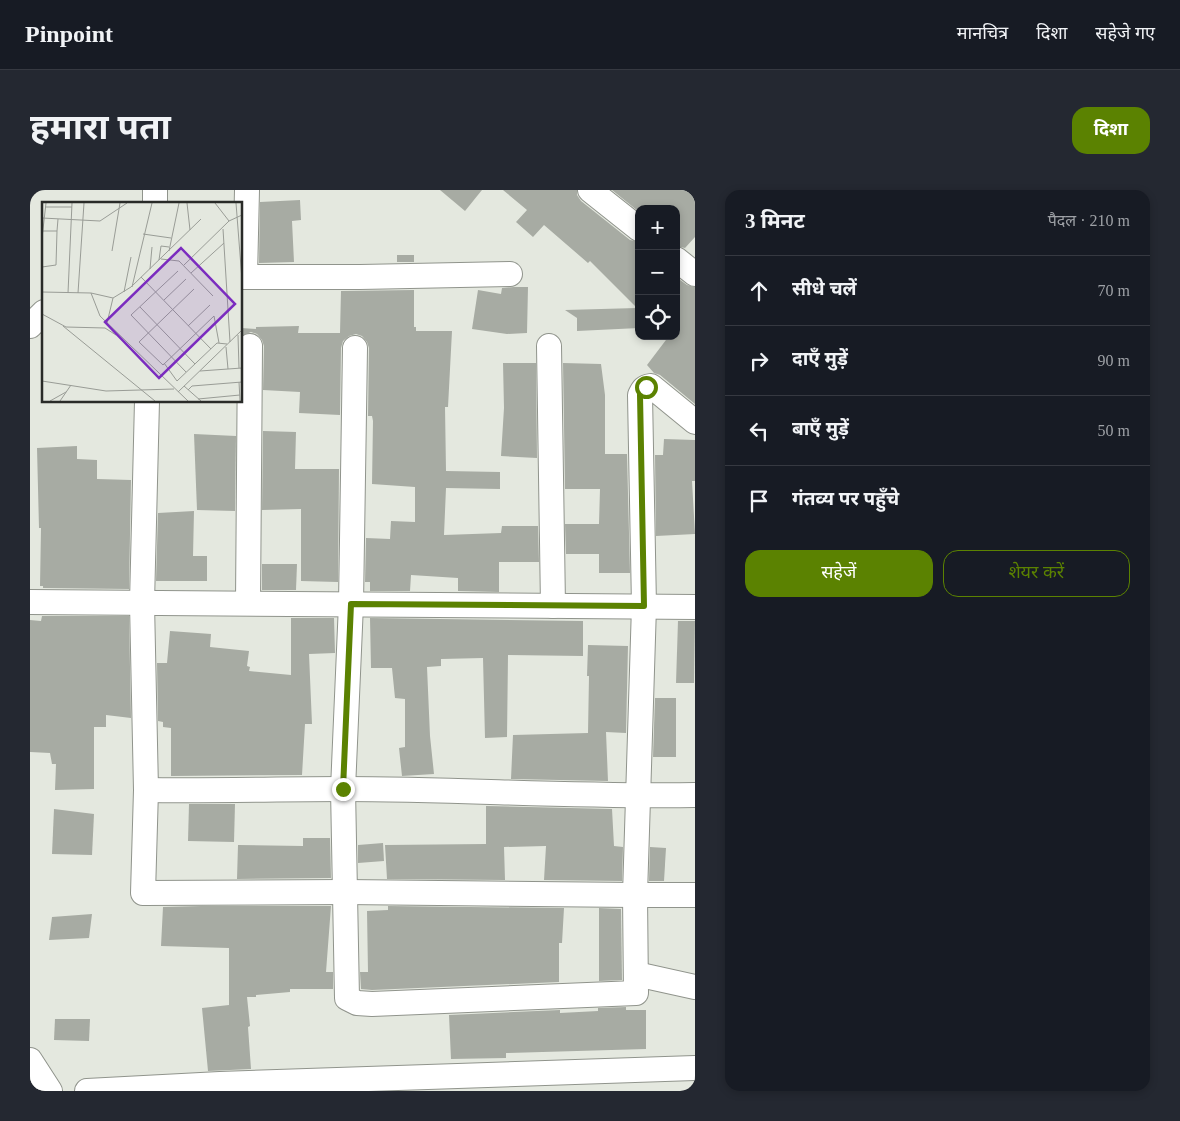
<!DOCTYPE html>
<html lang="hi">
<meta charset="utf-8">
<style>
:root{--surface:#171b24;--page:#242831;--text:#f1f3f6;--muted:#9ea1a6;--line:#363941;--accent:#5b8201}
body{margin:0;font-family:"Times New Roman","Noto Sans Devanagari",serif;background:var(--page);color:var(--text)}
.controls{position:absolute;right:15px;top:15px;display:grid;overflow:hidden;border-radius:10px;box-shadow:0 2px 8px #0003}
.controls button{width:45px;height:45px;display:grid;place-items:center;padding:0;border:0;border-bottom:1px solid var(--line);background:var(--surface);color:var(--text);font:25px sans-serif}
.stop{position:absolute;width:15px;height:15px;margin:-11px;border:4px solid #5b8201;border-radius:50%;background:#fff}
.stop.end{background:#5b8201;border-color:#fff;box-shadow:0 1px 5px #0008}
.list{margin:0;padding:0;list-style:none}
h2{display:flex;justify-content:space-between;align-items:center;height:65px;margin:0;padding:0 20px;font-size:21px}
h2 small{font-size:16px;font-weight:400;color:var(--muted)}
.list li{display:grid;grid-template-columns:32px 1fr auto;gap:15px;align-items:center;box-sizing:border-box;height:70px;padding:0 20px;border-top:1px solid var(--line)}
.list b{display:block;font-size:19px;white-space:nowrap}
.list em{font-size:16px;font-style:normal;color:var(--muted)}
.actions{display:flex;gap:10px;padding:15px 20px}
.actions a{flex:1;padding:11px 0;border:1px solid var(--accent);border-radius:15px;text-align:center;font-size:18px;color:var(--accent)}
.actions .main{background:var(--accent);color:#fff}
.icon{flex:none;width:28px;height:28px;fill:none;stroke:currentColor;stroke-width:2;stroke-linecap:round;stroke-linejoin:round}
.map{position:relative;flex:none;width:665px;height:901px;overflow:hidden;border-radius:15px}
header{display:flex;align-items:center;gap:30px;box-sizing:border-box;height:70px;padding:0 25px;background:var(--surface);border-bottom:1px solid var(--line)}
header strong{font-size:24px}
nav{display:flex;gap:28px;margin-inline-start:auto;font-size:18px}
.intro{display:flex;align-items:center;justify-content:space-between;box-sizing:border-box;height:120px;padding:0 30px}
h1{margin:0;font-size:35px}
.button{padding:12px 22px;border-radius:15px;background:var(--accent);color:#fff;font-size:18px;font-weight:700}
main{display:flex;gap:30px;padding:0 30px}
aside{flex:1;background:var(--surface);border-radius:15px;box-shadow:0 2px 8px #0003}
.map>svg:first-child{display:block}
.building{fill:#a7aba3}
.lines{fill:none;stroke-linecap:round;stroke-linejoin:round}
.street-casing{stroke:#90948c;stroke-width:26}
.street{stroke:#fff;stroke-width:24}
.route{stroke:#5b8201;stroke-width:6}
.inset-road{fill:none;stroke:#999c96;stroke-width:1}
.view{fill:#7b2cbf;fill-opacity:0.15;stroke:#7b2cbf;stroke-width:2.5}
.inset-edge{fill:none;stroke:#292b28;stroke-width:2.5}
</style>
<header>
<strong>Pinpoint</strong>
<nav><a>मानचित्र</a><a>दिशा</a><a>सहेजे गए</a></nav>
</header>
<div class="intro"><h1>हमारा पता</h1><a class="button">दिशा</a></div>
<main>
<div class="map">
<svg width="665" height="901" viewBox="0 0 665 901">
<rect width="100%" height="100%" fill="#e4e8df"/>
<g class="building">
<polygon points="410,0 452,0 435,21"/>
<polygon points="473,0 547,0 547,5 551,11 600,50 609,52 609,138 547,141 547,128 535,120 607,118 560,71 558,73 514,35 503,47 486,32 497,20"/>
<polygon points="582,0 665,0 665,47 655,58 646,56 646,19 609,19 608,21"/>
<polygon points="270,10 271,30 262,31 264,72 229,73 230,12"/>
<rect x="367" y="65" width="17" height="7"/>
<polygon points="646,87 657,95 665,97 665,214 630,185 624,183 617,175 639,146 646,146"/>
<polygon points="484,97 498,97 497,143 477,144 442,139 448,100 471,104 472,98"/>
<polygon points="384,100 384,137 386,137 386,141 422,141 418,217 415,217 416,281 470,282 470,299 416,298 414,345 471,343 472,336 508,336 509,372 469,372 469,402 428,401 428,388 381,385 380,401 340,401 340,392 335,392 336,348 360,349 361,331 385,332 385,297 342,294 343,231 342,226 338,226 339,158 337,152 332,146 326,144 319,146 313,151 311,158 310,225 269,223 270,202 233,200 234,156 232,150 227,144 221,142 211,146 211,138 226,139 226,137 269,136 268,143 310,143 311,101"/>
<polygon points="473,173 506,173 507,268 471,266 474,218"/>
<polygon points="533,173 571,174 575,205 575,264 597,264 600,383 569,383 569,364 536,364 535,334 569,334 570,299 535,299"/>
<polygon points="233,241 266,242 265,279 309,279 308,392 271,391 271,319 232,320"/>
<polygon points="164,244 206,246 205,321 167,320"/>
<polygon points="634,249 665,250 665,291 662,291 665,344 626,346 625,265 633,265"/>
<polygon points="47,256 47,269 67,270 67,289 101,290 99,399 13,398 13,396 10,396 11,338 9,338 7,258"/>
<polygon points="164,321 163,366 177,366 177,391 126,391 128,323"/>
<polygon points="232,374 267,374 266,400 232,400"/>
<polygon points="12,426 99,426 101,528 76,525 76,537 64,537 64,599 25,600 26,574 22,574 20,563 0,562 0,430 11,431"/>
<polygon points="261,428 304,428 305,463 279,464 282,534 275,534 272,585 141,586 141,538 133,537 133,532 128,531 127,473 137,473 140,441 181,444 180,457 219,461 217,476 220,477 219,481 261,485"/>
<polygon points="340,428 553,431 553,466 478,465 477,547 455,548 453,468 411,469 411,476 397,477 400,546 404,584 372,586 369,558 375,557 375,509 365,508 362,478 341,478"/>
<polygon points="648,431 665,431 664,493 646,493"/>
<polygon points="558,455 598,456 596,543 576,542 578,591 481,589 483,545 558,543 559,486 557,486"/>
<polygon points="625,508 646,508 646,567 623,567"/>
<polygon points="159,614 205,614 204,652 158,651"/>
<polygon points="456,616 582,619 584,656 593,657 592,691 514,690 516,656 474,657 475,690 357,689 355,655 456,654"/>
<polygon points="24,619 64,624 62,665 22,664"/>
<polygon points="273,648 300,648 301,688 207,689 208,655 273,656"/>
<polygon points="353,653 354,671 328,673 328,655"/>
<polygon points="620,657 636,658 634,691 619,691"/>
<polygon points="171,716 301,716 296,782 303,782 303,799 260,799 260,802 226,805 226,807 217,807 220,836 218,837 221,879 178,881 172,818 199,815 199,758 131,756 133,717"/>
<polygon points="358,716 534,718 532,753 529,753 529,792 342,800 331,799 330,782 338,782 337,721 358,720"/>
<polygon points="569,718 591,719 592,790 569,791"/>
<polygon points="62,724 59,748 19,750 22,727"/>
<polygon points="596,817 596,820 616,820 616,859 476,863 476,868 421,869 419,825 530,820 530,823 568,821 568,818"/>
<polygon points="25,829 60,829 59,851 24,850"/>
</g>
<g class="lines">
<g class="street-casing">
<g id="street">
<polyline points="560,0 609,39"/>
<polyline points="125,14 125,0"/>
<polyline points="646,69 665,84"/>
<polyline points="211,87 330,87 480,84"/>
<polyline points="215,87 217,0"/>
<polyline points="0,136 14,122"/>
<polyline points="519,156 523,416"/>
<path d="M 325,158 L 321,414 L 313,599 L 317,808 L 327,813 L 342,814 L 606,803 L 605,705 L 614,416 L 610,205 C 613,199 614,197 621,196 L 665,232"/>
<polyline points="117,211 112,413 116,600 113,703 315,702 605,705 665,705"/>
<polyline points="0,412 665,417"/>
<polyline points="218,413 220,156"/>
<path d="M 116,600 C 182,601 247,599 313,599 C 430,599 547,607 665,605"/>
<polyline points="606,784 665,797"/>
<polyline points="0,870 20,901"/>
<polyline points="57,901 190,894 665,878"/>
</g>
</g>
<use href="#street" class="street"/>
</g>
<g class="lines">
<polyline class="route" points="313,599 321,414 614,416 610,205 612,199 616,197"/>
</g>
<g transform="translate(12 12)">
<rect width="200" height="200" fill="#e4e8df"/>
<path class="inset-road" d="M 145,1 L 148,28M 173,1 L 187,19M 194,1 L 200,78M 3,5 L 30,5M 0,16 L 58,19 L 85,1M 181,27 L 188,140M 1,29 L 15,29 L 16,17M 101,32 L 129,36M 0,36 L 4,1M 70,49 L 78,1M 127,49 L 137,1M 119,57 L 137,59 L 171,94M 117,58 L 119,44 L 127,45M 142,63 L 187,19 L 200,13M 0,65 L 14,63 L 15,29M 108,67 L 110,45M 136,69 L 89,113 L 144,170M 149,71 L 182,41M 99,75 L 169,147M 90,85 L 110,1M 152,87 L 97,140 L 121,163 L 172,114 L 177,141M 0,90 L 49,91 L 58,114 L 146,199M 82,90 L 89,55M 26,91 L 30,1M 36,91 L 42,1M 49,91 L 71,96M 200,92 L 200,110M 122,98 L 144,77M 98,105 L 153,162M 0,112 L 24,125 L 63,126 L 74,133M 65,121 L 71,96 L 89,85 L 159,17M 21,124 L 113,199M 146,124 L 168,103M 196,133 L 197,166M 184,145 L 186,167M 122,161 L 135,179 L 175,141 L 185,142M 158,169 L 200,166M 0,179 L 64,189 L 132,187M 197,180 L 198,199M 142,184 L 159,199M 146,188 L 150,184 L 200,180M 136,190 L 200,128M 156,197 L 198,193M 8,199 L 24,190M 18,199 L 29,183"/>
<path class="view" d="M 139,46 L 193,102 L 117,176 L 63,120 Z"/>
<rect width="200" height="200" class="inset-edge"/>
</g>
</svg>
<div class="controls">
<button>+</button>
<button>−</button>
<button><svg class="icon" aria-label="locate" viewBox="0 0 24 24"><circle cx="12" cy="12" r="6"/><path d="M12 2v4M12 18v4M2 12h4M18 12h4"/></svg></button>
</div>
<div class="stop" style="left:616px;top:197px"></div>
<div class="stop end" style="left:313px;top:599px"></div>
</div>
<aside>
<h2>3 मिनट<small>पैदल · 210 m</small></h2>
<ul class="list">
<li><svg class="icon" aria-label="ahead" viewBox="0 0 24 24"><path d="M12 20V5M6 11l6-6 6 6"/></svg><div><b>सीधे चलें</b></div><em>70 m</em></li>
<li><svg class="icon" aria-label="right" viewBox="0 0 24 24"><path d="M7 20v-9h11M14 6l5 5-5 5"/></svg><div><b>दाएँ मुड़ें</b></div><em>90 m</em></li>
<li><svg class="icon" aria-label="left" viewBox="0 0 24 24"><path d="M17 20v-9H6M10 6l-5 5 5 5"/></svg><div><b>बाएँ मुड़ें</b></div><em>50 m</em></li>
<li><svg class="icon" aria-label="arrive" viewBox="0 0 24 24"><path d="M6 21V4h12l-3 4 3 4H6"/></svg><div><b>गंतव्य पर पहुँचे</b></div></li>
</ul>
<div class="actions"><a class="main">सहेजें</a><a>शेयर करें</a></div>
</aside>
</main>
